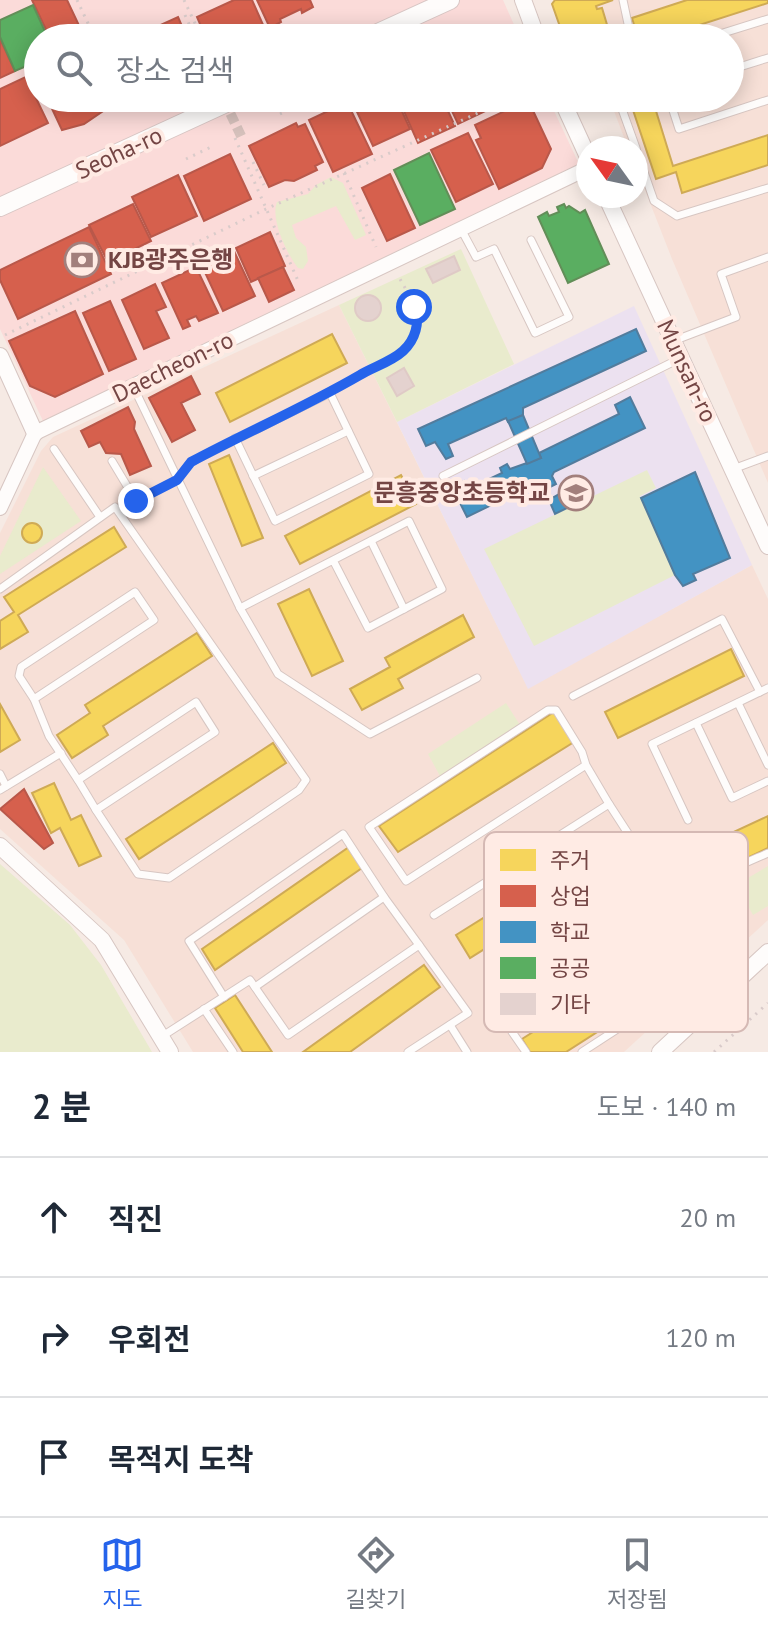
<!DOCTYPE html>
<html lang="ko">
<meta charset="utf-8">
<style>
:root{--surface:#fff;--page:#f6f6f7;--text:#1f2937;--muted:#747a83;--line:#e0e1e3;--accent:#2563eb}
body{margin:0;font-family:"PT Sans","Noto Sans KR",sans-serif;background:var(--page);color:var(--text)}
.compass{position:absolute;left:576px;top:136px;width:72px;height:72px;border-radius:50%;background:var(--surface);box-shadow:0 4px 20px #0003;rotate:303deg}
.stop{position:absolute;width:24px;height:24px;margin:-18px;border:6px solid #2563eb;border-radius:50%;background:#fff}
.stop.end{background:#2563eb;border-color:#fff;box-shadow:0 2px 8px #0008}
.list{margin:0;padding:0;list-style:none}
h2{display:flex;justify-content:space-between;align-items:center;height:104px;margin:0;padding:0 32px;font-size:34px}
h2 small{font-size:26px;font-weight:400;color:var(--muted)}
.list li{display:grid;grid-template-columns:52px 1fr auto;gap:24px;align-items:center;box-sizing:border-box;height:120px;padding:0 32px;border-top:2px solid var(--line)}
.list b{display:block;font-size:30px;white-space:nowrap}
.list em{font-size:26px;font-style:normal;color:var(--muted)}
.icon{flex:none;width:44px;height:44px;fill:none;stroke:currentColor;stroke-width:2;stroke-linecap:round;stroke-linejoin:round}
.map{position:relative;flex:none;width:768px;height:1052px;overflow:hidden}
.search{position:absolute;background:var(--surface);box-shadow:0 4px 20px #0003;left:24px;right:24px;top:24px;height:88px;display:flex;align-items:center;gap:20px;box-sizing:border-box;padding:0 28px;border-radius:44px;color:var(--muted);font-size:30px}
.sheet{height:464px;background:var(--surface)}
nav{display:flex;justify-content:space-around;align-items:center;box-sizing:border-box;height:112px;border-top:2px solid var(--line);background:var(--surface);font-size:22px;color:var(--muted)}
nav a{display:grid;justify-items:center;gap:4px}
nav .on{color:var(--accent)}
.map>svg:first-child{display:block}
.residential{fill:#f7e0d7}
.commercial{fill:#fbdbd9}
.education{fill:#ece1f0}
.green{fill:#e9ebcd}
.homes{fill:#f6d55c;stroke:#cfaa55;stroke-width:2}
.shops{fill:#d6604d;stroke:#b9584a;stroke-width:2}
.schools{fill:#4393c3;stroke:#527c9d;stroke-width:2}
.public{fill:#5aae61;stroke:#628e58;stroke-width:2}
.building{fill:#e4d2cf;stroke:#dfcac6;stroke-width:2}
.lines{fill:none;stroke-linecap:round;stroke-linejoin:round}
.pedestrian-tunnel{stroke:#d6c1bc;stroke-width:10;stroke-dasharray:10 5;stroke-linecap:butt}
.service-casing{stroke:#d7c6c2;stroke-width:9}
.minor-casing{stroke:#d7c6c2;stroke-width:16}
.tertiary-casing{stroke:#d7c6c2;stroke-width:18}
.secondary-casing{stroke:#d8c6c4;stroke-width:20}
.path{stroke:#d9cbca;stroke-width:3;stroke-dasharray:2 6;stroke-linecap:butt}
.service{stroke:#fefcfb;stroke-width:7}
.minor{stroke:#fefcfb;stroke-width:14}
.tertiary{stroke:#fefcfb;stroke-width:16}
.secondary{stroke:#fefcfb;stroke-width:18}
.route{stroke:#2563eb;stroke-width:10}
.labels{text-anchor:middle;stroke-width:8;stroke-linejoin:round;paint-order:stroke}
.street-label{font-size:24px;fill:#744544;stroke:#ffebe4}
.poi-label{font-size:24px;font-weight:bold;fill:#744544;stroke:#ffebe4;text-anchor:start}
.key{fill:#ffebe4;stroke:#d5b9b4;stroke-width:2}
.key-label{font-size:22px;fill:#744544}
</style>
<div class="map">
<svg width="768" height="1052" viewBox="0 0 768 1052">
<rect width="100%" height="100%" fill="#f6eae4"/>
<g class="residential">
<polygon points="570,0 768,0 768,483 672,259 636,167 636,148 628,148 609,98 730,98 730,38 585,38"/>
<polygon points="339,305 528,688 752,565 768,599 768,920 624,1052 193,1052 124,940 0,829 0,533 41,451 53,437"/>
</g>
<polygon class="commercial" points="0,0 503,0 520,38 38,38 38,98 548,98 579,164 43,421 0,329"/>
<polygon class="education" points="634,306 752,565 528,689 397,422"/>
<g class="green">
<path d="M 331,177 L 343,183 L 366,235 L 355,240 L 336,206 L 292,225 L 296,238 L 306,247 L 308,261 L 303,269 L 298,268 C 287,254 270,219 277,202 L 308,194 L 316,185 Z"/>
<polygon points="461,249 514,364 397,422 339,305"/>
<polygon points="43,467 81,521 0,574 0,556"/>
<polygon points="647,470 656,488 640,496 675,575 534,646 484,549"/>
<polygon points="506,703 520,725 440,776 428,754"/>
<polygon points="0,864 70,925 101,965 152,1052 0,1052"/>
<polygon points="768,866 768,906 753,915 736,885"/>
</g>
<g class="homes">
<polygon points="555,0 613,0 596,6 597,9 602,8 611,38 564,38 552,4"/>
<polygon points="687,0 768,0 768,3 659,38 638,38 632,18"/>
<polygon points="629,98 652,98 673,166 768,135 768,165 682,193 676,172 656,179"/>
<polygon points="332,334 347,363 230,422 216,393"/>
<polygon points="229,455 263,538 242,546 209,464"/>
<polygon points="401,475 416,504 300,564 285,536"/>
<circle cx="32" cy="533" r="10"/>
<polygon points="114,527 126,547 18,615 28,632 0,649 0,621 14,612 4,597"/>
<polygon points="309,589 343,661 312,676 278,604"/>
<polygon points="463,615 474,637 398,679 403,688 362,710 350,689 390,667 385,658"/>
<polygon points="197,633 212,656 103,726 108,735 72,758 57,735 90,713 85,705"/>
<polygon points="731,649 744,676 618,738 605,712"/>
<polygon points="0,704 20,740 0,752"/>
<polygon points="554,712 574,742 398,852 379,826"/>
<polygon points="273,743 286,763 139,859 126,839"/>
<polygon points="54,783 71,820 81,815 101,856 79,866 60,828 51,833 32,793"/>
<polygon points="768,816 768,848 693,884 680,857"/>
<polygon points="621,832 635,855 470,958 456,935"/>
<polygon points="349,847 362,868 215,970 202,949"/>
<polygon points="672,943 691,972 566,1052 530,1052 522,1039"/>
<polygon points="424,965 440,987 350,1052 303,1052"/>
<polygon points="235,995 272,1052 243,1052 215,1008"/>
</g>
<g class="shops">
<polygon points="32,0 67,0 84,36 50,38"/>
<polygon points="234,0 252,0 268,36 206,38 197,17"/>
<polygon points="257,0 310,0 313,7 302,13 301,9 280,19 281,22 270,28"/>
<polygon points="178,17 187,38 132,38"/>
<polygon points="489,29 508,38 471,38"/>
<polygon points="0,39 15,71 0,78"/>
<polygon points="34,73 38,83 38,95 35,96 48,123 0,146 0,89"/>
<polygon points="47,98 98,98 103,111 84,124 62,130"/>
<polygon points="98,98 133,98 123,106 104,110"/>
<polygon points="396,98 410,129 373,146 351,99"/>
<polygon points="398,98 442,98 455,126 418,143"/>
<polygon points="446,98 513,98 458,124"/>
<polygon points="528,100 551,149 542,168 499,189 476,140 481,138 475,125"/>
<polygon points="347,102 372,154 333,172 309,120"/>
<polygon points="296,123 298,127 305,124 323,162 315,166 317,170 294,181 285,180 269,187 249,146"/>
<polygon points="468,133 493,184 456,202 431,150"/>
<polygon points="230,154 251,199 204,221 184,176"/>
<polygon points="390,174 415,228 387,241 362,188"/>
<polygon points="178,175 197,216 151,237 132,197"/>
<polygon points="133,204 151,241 108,262 89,225"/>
<polygon points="89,227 111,274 18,319 0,280 0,270"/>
<polygon points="270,232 285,266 251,282 236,248"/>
<polygon points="234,251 255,296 223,311 202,266"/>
<polygon points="196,267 218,313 199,321 196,316 187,320 190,326 183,329 162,283"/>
<polygon points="283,267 294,290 269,302 258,278"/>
<polygon points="155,284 166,307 156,311 169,338 144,349 122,300"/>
<polygon points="110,301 136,359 109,371 83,313"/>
<polygon points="75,311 103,374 55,397 30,386 9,341"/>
<polygon points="191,376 200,394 181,403 195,430 172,442 149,398"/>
<polygon points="128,407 135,422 134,429 151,466 130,475 121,454 106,453 100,442 89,447 81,431"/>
<polygon points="24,789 53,843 44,849 0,809"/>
</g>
<g class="schools">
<polygon points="636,329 646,351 523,408 523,415 508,422 506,418 448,444 453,456 446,459 435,442 426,446 418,429"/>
<polygon points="630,397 645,428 554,472 552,476 556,484 540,492 534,484 467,517 452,487 464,481 468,489 502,473 500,468 507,464 510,469 541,458 539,453 619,414 615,405"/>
<polygon points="523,415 541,458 527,464 508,421"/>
<polygon points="695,472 730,558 693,574 696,580 683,586 675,575 641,498"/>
<polygon points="561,493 567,508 555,514 549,500"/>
</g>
<g class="public">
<polygon points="33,5 48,38 38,38 38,61 15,71 0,37 0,20"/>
<polygon points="429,153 455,209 420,225 394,170"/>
<polygon points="564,204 566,208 569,206 580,213 585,210 609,264 568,283 538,217 547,212 549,216 559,212 557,207"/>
</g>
<g class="building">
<polygon points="454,256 460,270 433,283 426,269"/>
<circle cx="368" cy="308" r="13"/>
<polygon points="404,368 414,386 397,396 387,378"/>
</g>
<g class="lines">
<polyline class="pedestrian-tunnel" points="224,100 242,138"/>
<g class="service-casing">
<g id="service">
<polyline points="623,0 631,38"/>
<polyline points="707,38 768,19"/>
<polyline points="730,70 768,58"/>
<polyline points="618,98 636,148"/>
<polyline points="669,98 679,129 768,100"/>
<polyline points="636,149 654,201 677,216 768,188"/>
<polyline points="461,229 476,257 494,249 535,333 569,317 531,240"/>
<polyline points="673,341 736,317 721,274 768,257"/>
<polyline points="133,386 240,608 278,674 370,734 477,678"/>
<polyline points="54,449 100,517"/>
<polyline points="112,461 136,501 177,480 191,462 330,393 369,474 275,521 235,438"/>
<polyline points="733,469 768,456"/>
<polyline points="253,476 348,431"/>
<polyline points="443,476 679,359"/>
<polyline points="371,541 404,609"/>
<polyline points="0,589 115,507 306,780 299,790 169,878 138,874 96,810 215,732 196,702 78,780 49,736 34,699"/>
<polygon points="135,592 154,620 34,699 19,676 21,667"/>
<path d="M 240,608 C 297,579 353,550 409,521 L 442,589 L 368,628 L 333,560"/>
<polyline points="573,696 722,619 760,692"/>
<polyline points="738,703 768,765"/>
<polyline points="696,723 732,798 768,781"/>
<polyline points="586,765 582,752 556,710 548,710 369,827 406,881 586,765 609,804"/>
<polyline points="0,774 6,786"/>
<polyline points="78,780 96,810"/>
<polyline points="0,790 61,753"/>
<polyline points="688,820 652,744 768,688"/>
<polyline points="434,915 609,804 642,855 637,869"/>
<path d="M 726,927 C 722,919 717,911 714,903 C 705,875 749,862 768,853"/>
<polyline points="507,969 591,916"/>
<polyline points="255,987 384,897 419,945"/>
<polyline points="224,997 189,941 343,834 384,897"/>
<polyline points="204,1009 233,1052"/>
<polyline points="450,1025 467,1052"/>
<polyline points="161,1037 250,980 288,1035 419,945 468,1013 408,1052"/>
<polyline points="526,1052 508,1026 616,955 583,905 637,869 720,996"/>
<polyline points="582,1052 705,972"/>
</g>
</g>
<g class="minor-casing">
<polyline id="minor" points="0,508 35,433 588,168"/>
</g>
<g class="tertiary-casing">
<g id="tertiary">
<polyline points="523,0 537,38"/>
<polyline points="561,98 588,157"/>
<polyline points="606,196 768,546"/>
<polyline points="0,356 35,433"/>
<polyline points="0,846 102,940 170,1052"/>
<polyline points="660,1052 768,952"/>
</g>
</g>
<g class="secondary-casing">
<g id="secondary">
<polyline points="367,38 450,0"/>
<polyline points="0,207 237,98"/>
</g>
</g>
<g class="path">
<polyline points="77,0 94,36"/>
<polyline points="184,0 202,38"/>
<polyline points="185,15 194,35"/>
<polyline points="280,114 299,105"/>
<polyline points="235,138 299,283"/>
<polyline points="186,159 211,147"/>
<polyline points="253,162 264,185"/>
<polyline points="344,173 376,247"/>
<polyline points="5,335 266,209 511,98"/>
<path d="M 339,388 C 364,373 422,353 418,317 C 416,304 405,289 399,277"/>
<polyline points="714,1052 768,1003"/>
</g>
<use href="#service" class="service"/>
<use href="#minor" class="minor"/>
<use href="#tertiary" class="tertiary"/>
<use href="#secondary" class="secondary"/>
</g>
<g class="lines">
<path class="route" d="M 136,501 L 177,480 L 191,462 C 247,432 305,407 360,375 C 373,367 391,362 403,351 C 415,340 421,322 414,307"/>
</g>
<defs>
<g id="bank-ring" transform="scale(1.8)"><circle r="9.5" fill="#ffebe4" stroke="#a27f7c" stroke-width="1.5"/><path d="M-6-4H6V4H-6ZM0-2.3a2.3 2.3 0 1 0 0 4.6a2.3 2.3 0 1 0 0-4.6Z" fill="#a27f7c"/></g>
<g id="school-ring" transform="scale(1.8)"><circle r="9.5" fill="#ffebe4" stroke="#a27f7c" stroke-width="1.5"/><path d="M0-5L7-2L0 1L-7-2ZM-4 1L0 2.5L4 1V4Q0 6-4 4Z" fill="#a27f7c"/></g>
</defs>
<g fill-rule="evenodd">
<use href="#bank-ring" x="82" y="260"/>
<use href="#school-ring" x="576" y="493"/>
</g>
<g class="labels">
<g class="street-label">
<text transform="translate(119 153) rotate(-25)" y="8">Seoha-ro</text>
<text transform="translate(173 367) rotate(-26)" y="8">Daecheon-ro</text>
<text transform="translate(687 371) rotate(65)" y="8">Munsan-ro</text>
</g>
<g class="poi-label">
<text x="108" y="268">KJB광주은행</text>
<text x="550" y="501" text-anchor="end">문흥중앙초등학교</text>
</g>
</g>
<rect x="484" y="832" width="264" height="200" rx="12" class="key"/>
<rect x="500" y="849" width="36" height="22" fill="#f6d55c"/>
<rect x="500" y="885" width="36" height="22" fill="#d6604d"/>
<rect x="500" y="921" width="36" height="22" fill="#4393c3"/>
<rect x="500" y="957" width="36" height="22" fill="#5aae61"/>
<rect x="500" y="993" width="36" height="22" fill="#e4d2cf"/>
<g class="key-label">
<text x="550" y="868">주거</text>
<text x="550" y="904">상업</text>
<text x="550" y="940">학교</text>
<text x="550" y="976">공공</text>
<text x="550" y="1012">기타</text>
</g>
</svg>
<svg class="compass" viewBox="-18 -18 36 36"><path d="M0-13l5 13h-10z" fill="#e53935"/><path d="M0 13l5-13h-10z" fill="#747a83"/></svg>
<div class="stop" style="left:414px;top:307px"></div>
<div class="stop end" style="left:136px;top:501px"></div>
<div class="search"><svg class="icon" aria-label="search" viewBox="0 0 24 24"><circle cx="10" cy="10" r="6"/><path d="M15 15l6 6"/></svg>장소 검색</div>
</div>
<section class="sheet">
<h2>2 분<small>도보 · 140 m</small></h2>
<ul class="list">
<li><svg class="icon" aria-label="ahead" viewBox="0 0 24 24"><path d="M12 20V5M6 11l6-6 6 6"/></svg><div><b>직진</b></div><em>20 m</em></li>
<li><svg class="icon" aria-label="right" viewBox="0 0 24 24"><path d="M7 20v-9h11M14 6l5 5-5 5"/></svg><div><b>우회전</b></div><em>120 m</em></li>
<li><svg class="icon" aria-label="arrive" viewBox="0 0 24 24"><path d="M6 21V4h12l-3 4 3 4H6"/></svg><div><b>목적지 도착</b></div></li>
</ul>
</section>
<nav>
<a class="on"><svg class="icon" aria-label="map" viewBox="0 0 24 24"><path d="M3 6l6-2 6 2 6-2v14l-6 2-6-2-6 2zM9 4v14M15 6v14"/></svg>지도</a>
<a><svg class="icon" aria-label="directions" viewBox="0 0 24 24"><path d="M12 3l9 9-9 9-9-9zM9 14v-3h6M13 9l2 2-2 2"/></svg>길찾기</a>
<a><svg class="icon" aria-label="saved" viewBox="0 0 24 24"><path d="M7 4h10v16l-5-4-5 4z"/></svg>저장됨</a>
</nav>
